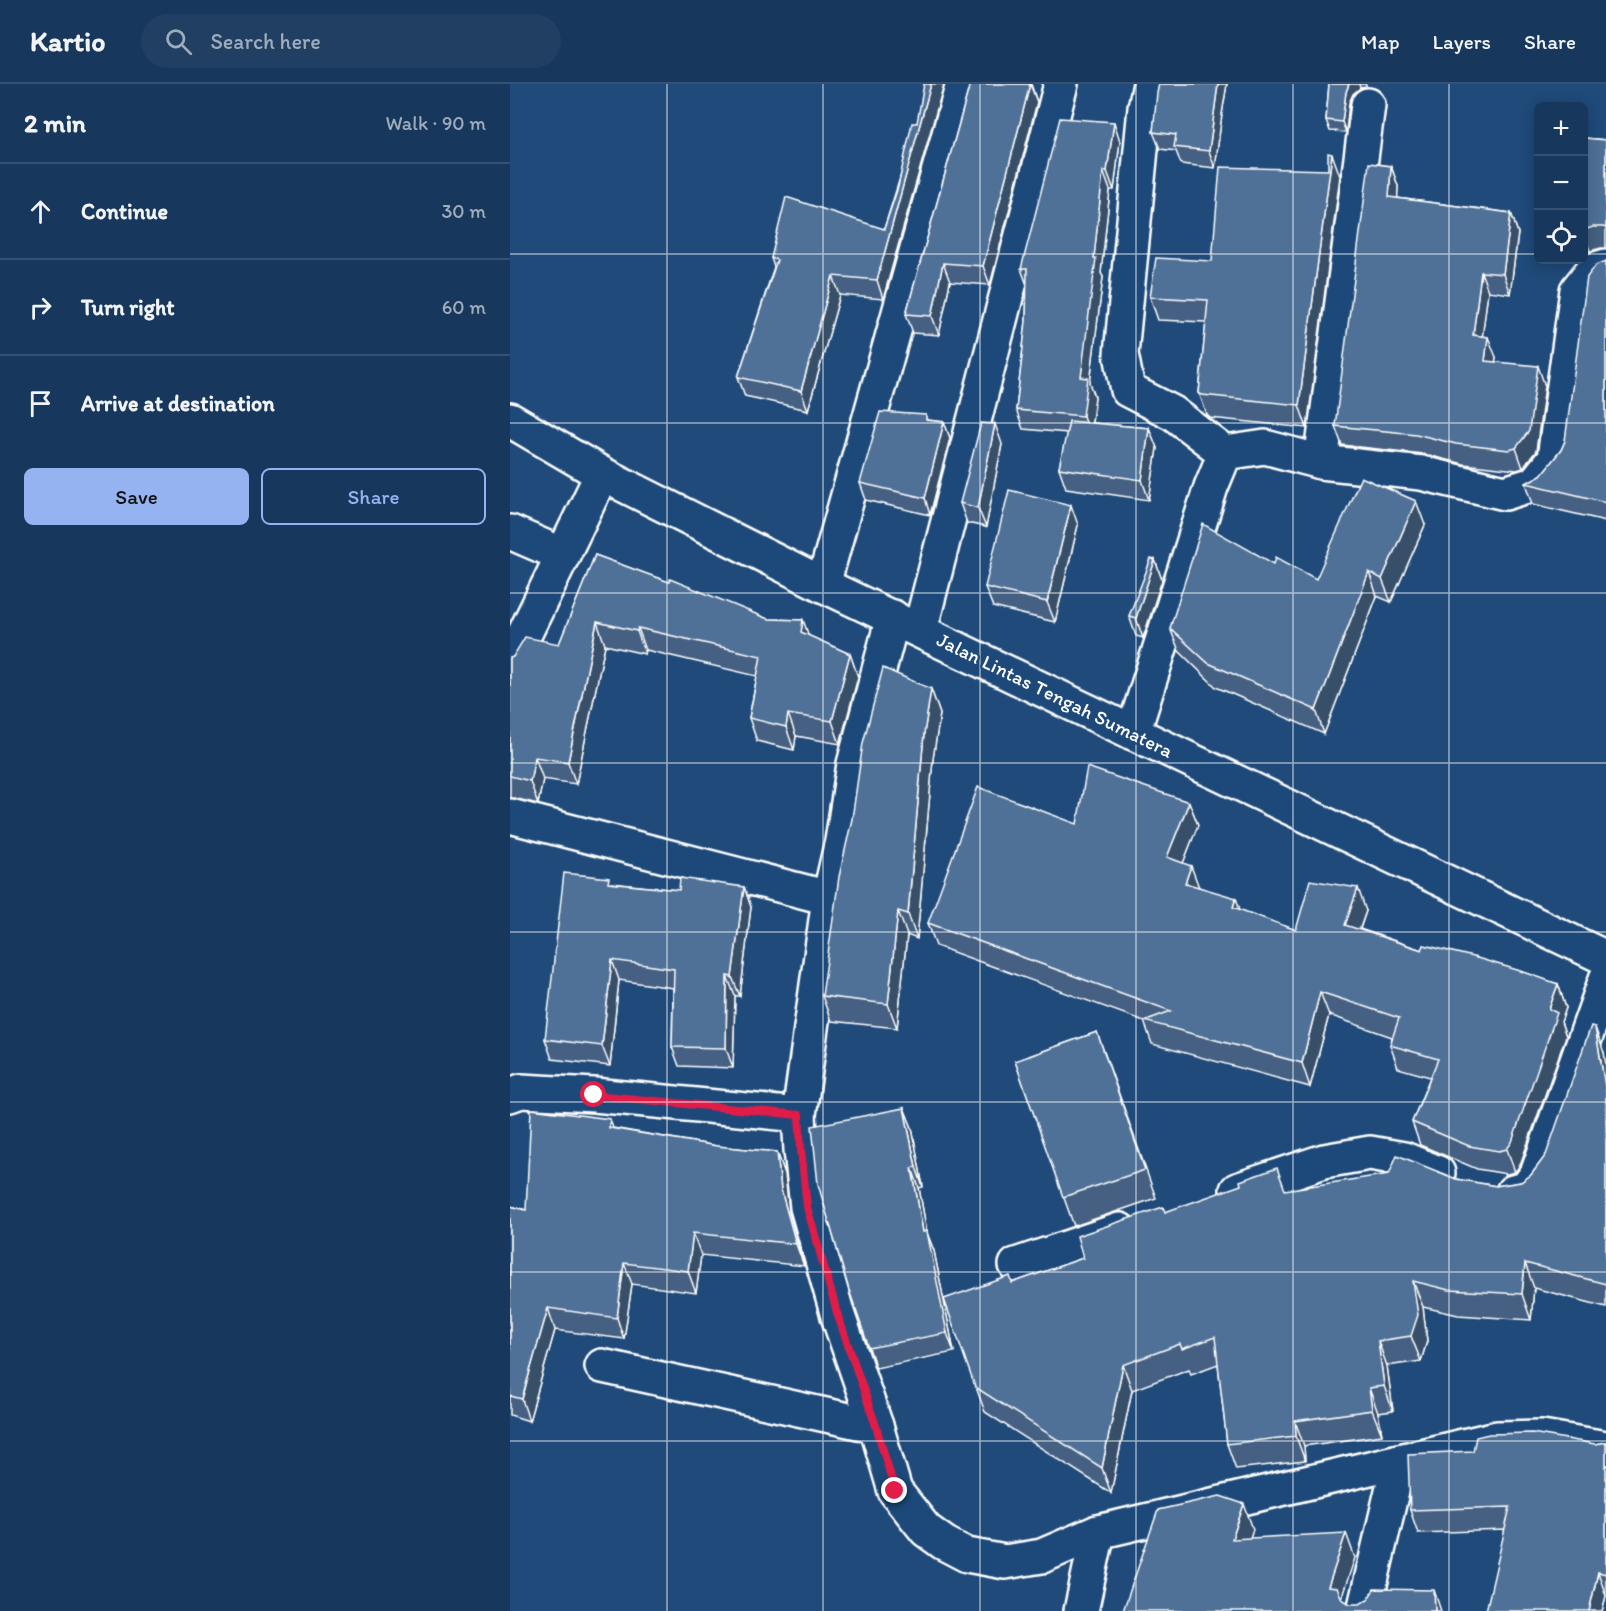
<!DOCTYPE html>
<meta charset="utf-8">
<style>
:root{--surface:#17385c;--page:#203f62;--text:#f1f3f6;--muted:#9eacbb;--line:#365272;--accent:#95b2f1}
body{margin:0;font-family:Itim,sans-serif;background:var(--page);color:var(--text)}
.controls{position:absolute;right:18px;top:18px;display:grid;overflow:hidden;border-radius:9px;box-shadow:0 3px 15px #0003}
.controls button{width:54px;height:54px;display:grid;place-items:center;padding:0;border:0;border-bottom:2px solid var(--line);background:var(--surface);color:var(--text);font:30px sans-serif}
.stop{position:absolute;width:18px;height:18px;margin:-14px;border:4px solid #e11d48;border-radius:50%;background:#fff}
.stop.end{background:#e11d48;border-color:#fff;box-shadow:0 2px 6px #0008}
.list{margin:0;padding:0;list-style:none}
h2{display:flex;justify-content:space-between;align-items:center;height:78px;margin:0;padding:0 24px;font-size:26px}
h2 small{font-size:20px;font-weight:400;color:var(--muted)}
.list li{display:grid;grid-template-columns:39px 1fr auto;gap:18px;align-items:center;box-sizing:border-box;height:96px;padding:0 24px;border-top:2px solid var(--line)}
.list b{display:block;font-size:22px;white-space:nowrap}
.list em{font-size:20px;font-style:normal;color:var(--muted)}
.actions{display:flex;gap:12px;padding:18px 24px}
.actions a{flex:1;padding:14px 0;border:2px solid var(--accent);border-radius:9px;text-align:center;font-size:21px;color:var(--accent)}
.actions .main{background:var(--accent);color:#111}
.icon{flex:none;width:33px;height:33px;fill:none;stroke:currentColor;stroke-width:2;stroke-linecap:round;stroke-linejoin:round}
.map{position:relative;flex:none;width:1096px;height:1527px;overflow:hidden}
header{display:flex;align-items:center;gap:36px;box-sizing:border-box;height:84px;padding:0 30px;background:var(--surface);border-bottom:2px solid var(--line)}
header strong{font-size:28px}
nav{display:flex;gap:33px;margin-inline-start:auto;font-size:21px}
.search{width:420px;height:54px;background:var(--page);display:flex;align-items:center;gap:15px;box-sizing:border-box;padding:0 21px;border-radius:33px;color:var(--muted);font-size:22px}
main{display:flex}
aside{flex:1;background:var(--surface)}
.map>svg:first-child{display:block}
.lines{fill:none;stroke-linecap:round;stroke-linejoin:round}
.minor-casing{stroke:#fff;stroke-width:38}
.highway-casing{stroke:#fff;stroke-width:38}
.minor{stroke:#1f4a7a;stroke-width:33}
.highway{stroke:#1f4a7a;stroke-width:33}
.wall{fill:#456182;stroke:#fff;stroke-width:1.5}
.shaded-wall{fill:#384f6a;stroke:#fff;stroke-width:1.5}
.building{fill:#507197;stroke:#fff;stroke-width:1.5}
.route{stroke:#e11d48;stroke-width:8}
.grid{fill:none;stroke:#fff;stroke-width:1.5;stroke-opacity:0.55}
.labels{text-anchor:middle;stroke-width:4.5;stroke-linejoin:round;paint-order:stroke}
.street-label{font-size:20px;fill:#fff;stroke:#1f4a7a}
</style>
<header>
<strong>Kartio</strong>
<div class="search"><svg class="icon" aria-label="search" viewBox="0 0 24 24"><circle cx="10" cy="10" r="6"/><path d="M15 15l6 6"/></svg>Search here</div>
<nav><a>Map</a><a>Layers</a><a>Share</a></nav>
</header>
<main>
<aside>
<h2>2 min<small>Walk · 90 m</small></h2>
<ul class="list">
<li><svg class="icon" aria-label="ahead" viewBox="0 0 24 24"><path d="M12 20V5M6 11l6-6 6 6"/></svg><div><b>Continue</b></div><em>30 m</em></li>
<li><svg class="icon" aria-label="right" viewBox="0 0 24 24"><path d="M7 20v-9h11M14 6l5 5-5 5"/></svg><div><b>Turn right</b></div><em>60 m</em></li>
<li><svg class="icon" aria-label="arrive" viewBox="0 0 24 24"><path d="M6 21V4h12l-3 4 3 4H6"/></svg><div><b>Arrive at destination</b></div></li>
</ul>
<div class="actions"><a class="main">Save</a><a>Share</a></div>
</aside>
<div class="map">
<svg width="1096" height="1527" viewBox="0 0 1096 1527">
<rect width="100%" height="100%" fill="#1f4a7a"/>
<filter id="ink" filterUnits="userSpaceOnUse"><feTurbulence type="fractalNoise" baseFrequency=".0167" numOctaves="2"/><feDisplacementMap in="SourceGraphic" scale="12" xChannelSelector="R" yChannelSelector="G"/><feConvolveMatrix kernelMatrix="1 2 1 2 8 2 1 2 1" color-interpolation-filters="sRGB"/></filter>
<g filter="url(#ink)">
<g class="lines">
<g class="minor-casing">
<g id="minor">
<polyline points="640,0 635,24 611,270 618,306 663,329 715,369"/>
<polyline points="811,378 858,21"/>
<polyline points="0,448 53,471"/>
<polyline points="313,501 453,0"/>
<polyline points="410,546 551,0"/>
<polyline points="0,580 92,390"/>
<polyline points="623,649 701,403 715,369 755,363 811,378 911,389 995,409 1024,400 1044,375 1067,206 1083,186 1096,182"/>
<polyline points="0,732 319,814"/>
<polyline points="0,1011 11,1007 84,1011 289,1031 319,814 332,757 344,680 383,533"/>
<polyline points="289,1031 291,1066 297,1123 328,1232 366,1342 385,1407 416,1446 434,1459 457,1471 495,1478 532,1472 588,1448 987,1354 1032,1353 1096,1364"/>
<polyline points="727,1106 814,1077 860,1069 894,1075 928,1089"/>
<polyline points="1003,1108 1016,1105 1027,1090 1096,895"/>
<polyline points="506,1181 610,1146"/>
<polyline points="92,1282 366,1342"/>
<polyline points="571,1527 588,1448"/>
<polyline points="854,1527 889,1377"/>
</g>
</g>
<g class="highway-casing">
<polyline id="highway" points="0,336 92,390 313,501 1096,874"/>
</g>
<use href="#minor" class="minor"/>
<use href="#highway" class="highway"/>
</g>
<g class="wall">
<polygon points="434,0 373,215 330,211 298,326 235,312 228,293 264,183 261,174 374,145 407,39"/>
<polygon points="460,0 521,0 527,18 480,201 440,198 429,251 403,249 396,230"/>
<polygon points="649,0 717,0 712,30 705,84 671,80 666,67 650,65 643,48"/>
<polygon points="819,0 855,0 857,3 850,4 843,10 839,19 836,48 820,47 816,36"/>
<polygon points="1074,54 1096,56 1096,164 1091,164 1080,167 1075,154 1074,154"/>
<polygon points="610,57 604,106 600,106 591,189 593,193 580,299 585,313 582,339 639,344 647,364 639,416 556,404 549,384 557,349 513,345 506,326 516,237 517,201 511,185"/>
<polygon points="881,82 888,102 887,114 1001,129 1008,149 1000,210 978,207 972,253 986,273 985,278 1035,302 1026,367 1013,384 1007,386 953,380 913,370 832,361 825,342"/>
<polygon points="830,92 797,344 700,334 697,331 689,309 696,238 648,236 640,213 702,177"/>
<polygon points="1096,177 1096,437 1023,420 1016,399 1031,391 1051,366 1055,357"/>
<polygon points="416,331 418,336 434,338 440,354 420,431 356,416 350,399"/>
<polygon points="492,360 476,443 457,439 450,419"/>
<polygon points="568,441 545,538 483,523 475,503"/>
<polygon points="915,441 881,518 867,512 814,650 706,603 669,567 660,544 764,480 806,495"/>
<polygon points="85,471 258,535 293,536 298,552 340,570 348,593 330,660 286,652 284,666 247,657 239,634 247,592 136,566 135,570 95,561 66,700 33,695 28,720 4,714 0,714 0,574 49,560"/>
<polygon points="645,476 652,496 633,554 626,552 619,532"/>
<polygon points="421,605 430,630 423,675 407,855 397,851 387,944 321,937 312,912"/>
<polygon points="679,718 688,741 673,779 689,803 730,826 786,846 856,827 850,845 912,866 1048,900 1056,924 1051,938 1056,952 1010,1081 1005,1088 997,1090 967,1085 910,1061 902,1038 920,993 888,984 880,961 882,953 819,931 800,1003 642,960 634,937 426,862 418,839 567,740"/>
<polygon points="101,799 169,806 234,803 241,823 230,912 225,912 223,984 169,982 162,963 163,904 109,896 100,982 42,975 35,955"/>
<polygon points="587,948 646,1114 564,1142 505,977"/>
<polygon points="1094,969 1096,981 1096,1223 1024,1204 1021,1236 948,1231 913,1223 917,1257 911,1277 877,1282 883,1327 868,1329 872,1351 794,1362 795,1377 726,1385 717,1360 708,1280 681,1290 679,1285 622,1306 601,1409 475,1328 434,1215 502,1199 573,1174 655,1128 775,1106 946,1095 986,1102 1011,1098 1021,1091 1036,1071"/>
<polygon points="394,1024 402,1044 413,1103 409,1104 417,1149 424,1167 444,1268 366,1284 339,1206"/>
<polygon points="103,1044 207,1062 267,1068 275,1090 279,1128 294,1182 191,1171 186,1209 122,1200 114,1255 45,1246 19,1337 0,1331 0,1122 16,1126"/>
<polygon points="1096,1358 1096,1512 1092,1527 995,1446 908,1449 900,1426 963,1367 1085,1360"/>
</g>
<g class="shaded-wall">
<polygon points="421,0 434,0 373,215 367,196"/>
<polygon points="520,0 527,18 480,201 473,182"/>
<polygon points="708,0 717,0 712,30 705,84 699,67"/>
<polygon points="839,0 849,0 850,4 843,10 839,19 836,48 832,38 836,8"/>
<polygon points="604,38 610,57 604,106 597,87"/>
<polygon points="822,70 830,92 797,344 789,321"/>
<polygon points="881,82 888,102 887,133 879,113"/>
<polygon points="593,87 600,106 591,189 593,193 580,299 585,313 580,351 573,332 571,293"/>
<polygon points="1001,129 1008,149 1000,210 993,190"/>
<polygon points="433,179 440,198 429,251 422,232"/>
<polygon points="971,188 978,207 970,271 963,251"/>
<polygon points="323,192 330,211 298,326 291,307"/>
<polygon points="978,253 986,273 983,297 975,277"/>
<polygon points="1028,282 1035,302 1026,367 1013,384 1006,364"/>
<polygon points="434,338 440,354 420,431 415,414"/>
<polygon points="485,340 492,360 476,443 468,424"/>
<polygon points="639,344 647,364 639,416 632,396"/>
<polygon points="906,417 915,441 881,518 872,495"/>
<polygon points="561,421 568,441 545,538 537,518"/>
<polygon points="645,476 652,496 633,554 626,534"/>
<polygon points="859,488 867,512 814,650 806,626"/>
<polygon points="293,536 301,558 291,548"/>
<polygon points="87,538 95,561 66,700 58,678"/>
<polygon points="128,544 136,566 135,570 127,547"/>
<polygon points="340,570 348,593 330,660 322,637"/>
<polygon points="421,605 430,630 423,675 407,855 398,830 414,650"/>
<polygon points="278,630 286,652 284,666 276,643"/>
<polygon points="25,673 33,695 28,720 20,697"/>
<polygon points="679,718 688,741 666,797 657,773"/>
<polygon points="681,782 690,806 675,799"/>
<polygon points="234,803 241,823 230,912 222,893"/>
<polygon points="848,804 856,827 843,864 835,841"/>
<polygon points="726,814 734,837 723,823"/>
<polygon points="388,827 397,851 387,944 378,920"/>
<polygon points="102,876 109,896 100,982 92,962"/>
<polygon points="217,892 225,912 223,984 216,964"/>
<polygon points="1048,900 1056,924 1051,938 1056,952 1010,1081 1005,1088 997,1065 1039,925"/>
<polygon points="810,908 819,931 800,1003 792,979"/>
<polygon points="1085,943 1094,969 1096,981 1096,1008"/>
<polygon points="394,1024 402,1044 413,1103 406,1083"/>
<polygon points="100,1035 107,1057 99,1044"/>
<polygon points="267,1068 275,1090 279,1128 294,1182 286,1160 271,1106"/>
<polygon points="402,1084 409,1104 417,1149 424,1167 444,1268 437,1249 413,1148"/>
<polygon points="183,1149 191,1171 186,1209 178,1187"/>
<polygon points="114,1179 122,1200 114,1255 107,1234"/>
<polygon points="1015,1179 1024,1204 1021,1236 1012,1210"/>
<polygon points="903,1197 913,1223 917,1257 911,1277 901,1252"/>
<polygon points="38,1224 45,1246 19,1337 12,1315"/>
<polygon points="868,1257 877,1282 883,1327 874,1302"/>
<polygon points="613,1281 622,1306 601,1409 592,1384"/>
<polygon points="859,1304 868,1329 872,1351 862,1326"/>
<polygon points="785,1337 794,1362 795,1377 786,1352"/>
<polygon points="734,1420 743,1445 731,1480 722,1455"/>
<polygon points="836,1449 845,1474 827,1527 818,1503"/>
<polygon points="1088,1488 1096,1512 1092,1527 1079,1527"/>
<polygon points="924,1506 931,1527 925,1527"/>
</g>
<g class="building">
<polygon points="414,0 421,0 367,196 323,192 291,307 228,293 267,176 261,174 276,113 374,145 388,103 402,39 407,39"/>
<polygon points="460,0 520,0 473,182 433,179 422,232 396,230"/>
<polygon points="649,0 708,0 699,67 664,63 666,51 643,48 647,9"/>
<polygon points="819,0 839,0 836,8 832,38 816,36"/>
<polygon points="550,34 604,38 597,87 593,87 584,174 586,174 571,293 578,294 573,332 506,326 516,237 517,185 511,185"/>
<polygon points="1074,54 1096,56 1096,144 1093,143 1083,143 1074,146"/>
<polygon points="818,69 822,70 789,321 692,311 689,309 698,216 640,213 646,174 702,177 710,83 818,86"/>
<polygon points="859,79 881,82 879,113 1001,129 993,190 971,188 963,251 978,253 975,277 1028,282 1019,347 1006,364 999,366 946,360 906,350 825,342"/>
<polygon points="1029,117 1029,130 1026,129"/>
<polygon points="1096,177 1096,418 1016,399 1031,391 1051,366 1055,357 1077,193 1086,181"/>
<polygon points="370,328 416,331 416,336 434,338 415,414 350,399"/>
<polygon points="559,337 639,344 632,396 549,384"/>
<polygon points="471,339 485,340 468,424 450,419"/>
<polygon points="851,393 906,417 872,495 859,488 806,626 698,579 660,544 693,440 764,480 766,473 806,495"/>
<polygon points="499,406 561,421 537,518 475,503"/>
<polygon points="85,471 159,498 160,495 258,535 293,536 291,548 340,570 322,637 278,630 276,643 239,634 251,572 128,544 127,547 87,538 58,678 25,673 20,697 0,692 0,574 3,573 15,553 49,560"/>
<polygon points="641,475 645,476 626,534 619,532"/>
<polygon points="373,584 421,605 414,650 398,830 388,827 378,920 312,912 329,793 342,735 353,659"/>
<polygon points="577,683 679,718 657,773 681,782 675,799 726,814 723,823 786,846 800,796 848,804 835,841 912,866 914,861 967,874 1014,888 1048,900 1039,925 1047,929 1002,1058 997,1065 989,1067 959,1062 902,1038 928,975 880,961 889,934 810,908 792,979 634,937 661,927 418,839 468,703 567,740"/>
<polygon points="54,789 99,794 98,799 169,806 170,794 234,803 222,893 217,892 216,964 162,963 164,885 102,876 92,962 35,955"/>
<polygon points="1081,942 1085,943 1096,1008 1096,1200 1015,1179 1012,1210 939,1206 903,1197 908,1231 901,1252 868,1257 874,1302 859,1304 862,1326 785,1337 786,1352 717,1360 705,1253 672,1265 670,1260 613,1281 592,1384 465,1303 434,1215 500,1192 502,1199 573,1174 567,1152 653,1123 655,1128 731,1101 730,1097 767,1084 775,1106 879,1090 887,1071 946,1095 986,1102 1011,1098 1021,1091 1036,1071"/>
<polygon points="587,948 635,1086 553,1113 505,977"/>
<polygon points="394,1024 406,1083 402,1084 413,1148 417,1147 437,1249 359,1264 339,1206 308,1100 302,1042"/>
<polygon points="21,1025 100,1035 99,1044 207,1062 267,1068 271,1106 286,1160 183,1149 178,1187 114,1179 107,1234 38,1224 12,1315 0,1312 0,1122 16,1126"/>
<polygon points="1022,1349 1085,1360 1096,1358 1096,1490 1088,1488 1079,1527 976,1527 1000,1423 900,1426 898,1370 963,1367 966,1353 979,1350"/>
<polygon points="710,1412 734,1420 722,1455 836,1449 818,1503 827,1504 832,1515 840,1520 850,1520 858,1515 864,1505 924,1506 925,1527 613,1527 648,1426"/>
</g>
</g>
<g class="lines" filter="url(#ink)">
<polyline class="route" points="84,1011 289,1031 291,1066 297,1123 328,1232 366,1342 385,1407"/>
</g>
<path class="grid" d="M 157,0 L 157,1527M 313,0 L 313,1527M 470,0 L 470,1527M 626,0 L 626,1527M 783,0 L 783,1527M 939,0 L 939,1527M 0,170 L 1028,170M 1074,170 L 1096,170M 0,339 L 1096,339M 0,509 L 1096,509M 0,679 L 1096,679M 0,848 L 1096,848M 0,1018 L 1096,1018M 0,1188 L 1096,1188M 0,1357 L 1096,1357"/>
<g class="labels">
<g class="street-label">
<text transform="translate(545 611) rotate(26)" y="7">Jalan Lintas Tengah Sumatera</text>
</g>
</g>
</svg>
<div class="controls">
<button>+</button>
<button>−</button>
<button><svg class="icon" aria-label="locate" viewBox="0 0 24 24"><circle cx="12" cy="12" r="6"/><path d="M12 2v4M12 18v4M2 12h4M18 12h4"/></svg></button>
</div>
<div class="stop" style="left:84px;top:1011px"></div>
<div class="stop end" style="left:385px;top:1407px"></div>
</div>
</main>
